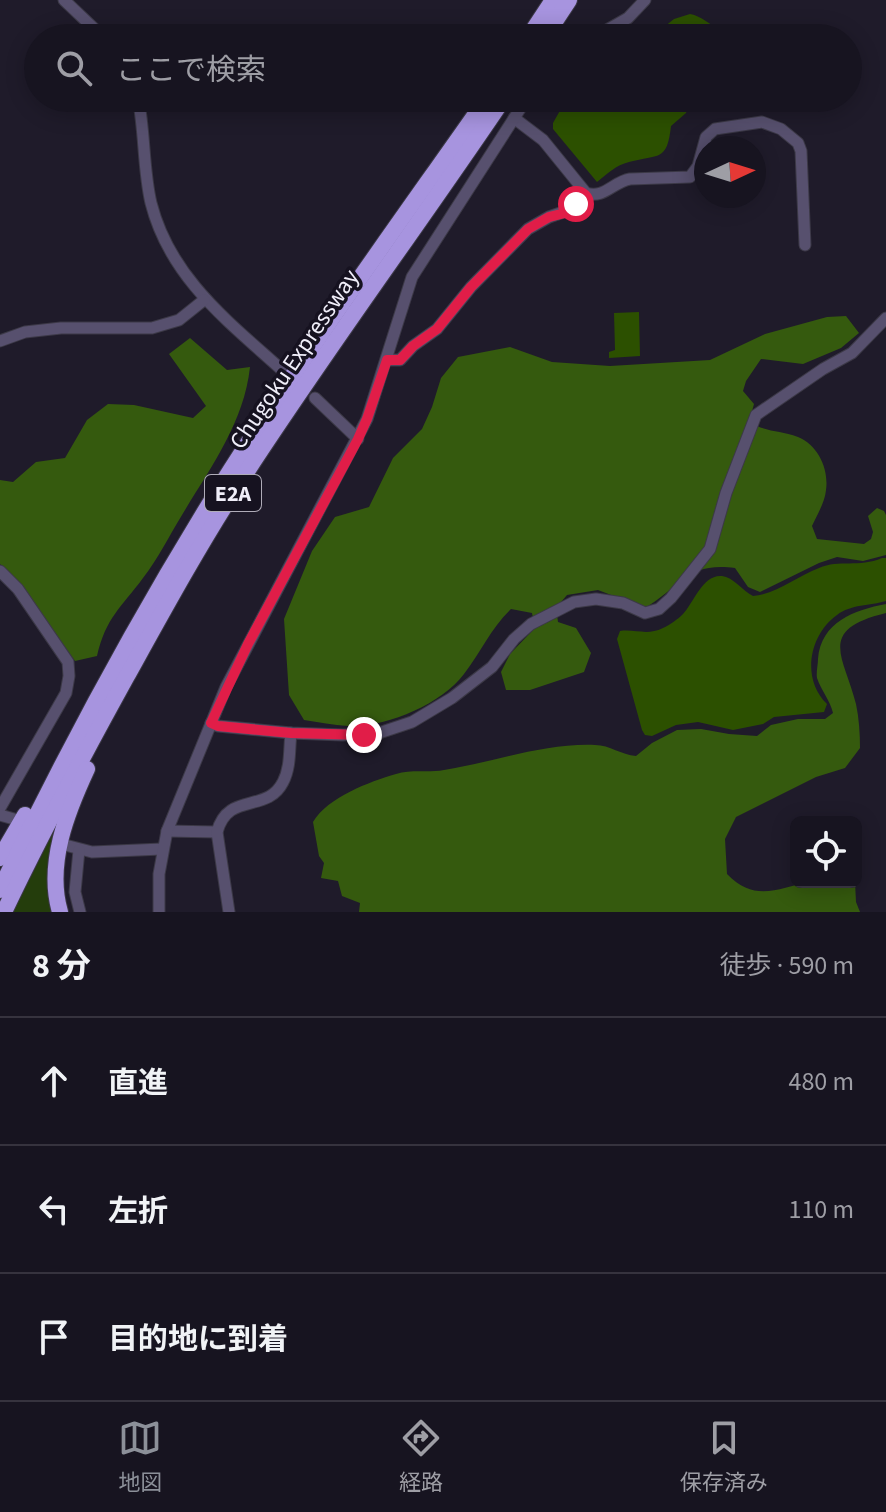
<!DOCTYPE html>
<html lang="ja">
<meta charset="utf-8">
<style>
:root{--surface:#171420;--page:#24212d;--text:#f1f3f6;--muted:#9e9ea5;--line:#36333e;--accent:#8c9099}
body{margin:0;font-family:"Source Sans 3","Noto Sans JP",sans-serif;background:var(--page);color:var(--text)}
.controls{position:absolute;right:24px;bottom:24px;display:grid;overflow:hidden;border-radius:12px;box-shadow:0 4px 20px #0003}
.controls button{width:72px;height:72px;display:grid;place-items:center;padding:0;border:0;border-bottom:2px solid var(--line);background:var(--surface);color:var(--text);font:40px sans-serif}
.compass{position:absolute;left:694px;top:136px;width:72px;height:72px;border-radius:50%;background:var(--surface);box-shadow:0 4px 20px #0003;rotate:86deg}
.stop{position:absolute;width:24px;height:24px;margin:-18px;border:6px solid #e11d48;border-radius:50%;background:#fff}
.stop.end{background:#e11d48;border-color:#fff;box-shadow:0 2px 8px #0008}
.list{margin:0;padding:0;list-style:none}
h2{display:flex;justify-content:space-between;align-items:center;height:104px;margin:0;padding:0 32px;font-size:34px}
h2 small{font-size:26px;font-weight:400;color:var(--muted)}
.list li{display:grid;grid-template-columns:52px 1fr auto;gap:24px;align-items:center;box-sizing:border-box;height:128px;padding:0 32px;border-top:2px solid var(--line)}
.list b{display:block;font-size:30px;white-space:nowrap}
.list em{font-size:26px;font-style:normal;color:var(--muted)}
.icon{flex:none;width:44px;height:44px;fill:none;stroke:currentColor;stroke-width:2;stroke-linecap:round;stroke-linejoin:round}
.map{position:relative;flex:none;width:886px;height:912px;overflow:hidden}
.search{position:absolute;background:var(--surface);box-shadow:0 4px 20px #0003;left:24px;right:24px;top:24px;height:88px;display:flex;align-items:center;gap:20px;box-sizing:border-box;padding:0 28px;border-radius:44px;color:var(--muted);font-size:30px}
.sheet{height:488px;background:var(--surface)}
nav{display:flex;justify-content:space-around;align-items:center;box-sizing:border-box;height:112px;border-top:2px solid var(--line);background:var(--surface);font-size:22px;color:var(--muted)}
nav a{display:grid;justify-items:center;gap:4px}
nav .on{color:var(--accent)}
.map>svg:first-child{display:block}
.green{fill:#243d0c}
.forest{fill:#355a0e}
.water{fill:#2c5000}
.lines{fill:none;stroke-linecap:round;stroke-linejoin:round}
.minor-casing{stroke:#3c3947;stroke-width:13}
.highway-casing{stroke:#3c3947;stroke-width:18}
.minor{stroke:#57506e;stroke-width:11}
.highway{stroke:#a794df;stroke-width:16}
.route{stroke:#e11d48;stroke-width:10}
.labels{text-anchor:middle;stroke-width:7;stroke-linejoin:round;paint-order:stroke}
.shield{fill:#161220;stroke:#afacb8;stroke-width:2}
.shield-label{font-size:22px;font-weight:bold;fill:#f0eef9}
.street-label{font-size:24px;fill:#f0eef9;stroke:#161220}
</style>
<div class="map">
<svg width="886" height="912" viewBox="0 0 886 912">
<rect width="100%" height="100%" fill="#1f1b2a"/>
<polygon class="green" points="61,817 55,912 13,912"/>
<g class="forest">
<path d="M 846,316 L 859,333 L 841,348 L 803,364 L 761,359 L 746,381 L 743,391 L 754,404 L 749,422 C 768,433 780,430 798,437 C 818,445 829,469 826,490 C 825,502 817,515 812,526 L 817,539 L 864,544 L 871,539 L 873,532 L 868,516 L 877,508 L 884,511 L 886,515 L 886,555 L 863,561 L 837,557 L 819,563 L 760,592 L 748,587 L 735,568 C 687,562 682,586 645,608 L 598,590 L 567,595 L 556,608 L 558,622 L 576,628 L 591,653 L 584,672 L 530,690 L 506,690 L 501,672 L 510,654 L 535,628 L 532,613 L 511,609 C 491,628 481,652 464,674 C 442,704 385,728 348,726 C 333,725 319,722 304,720 L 289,695 L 284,619 L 312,551 L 335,517 L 369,507 L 393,458 L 422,429 L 432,407 L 441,378 L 458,357 L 510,347 L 552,362 L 610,366 L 710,360 L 765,334 L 827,317 Z"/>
<path d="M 190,338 L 227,370 L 250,367 C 244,423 210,468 182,515 C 169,536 158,559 143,578 C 121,608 106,617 97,656 L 75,661 L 26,592 L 0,564 L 0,480 L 13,482 L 36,462 L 65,458 L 87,420 L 108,404 L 134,405 L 193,418 L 206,406 L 169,354 Z"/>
<path d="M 886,604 L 886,613 C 816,630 844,656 856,704 C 859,718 860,734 860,748 L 845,768 L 816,777 L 736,817 L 725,839 L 727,874 C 755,903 778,888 810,882 C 824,879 840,882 855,882 L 856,902 L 860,912 L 359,912 L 360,903 L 342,896 L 338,881 L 321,878 L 324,863 L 319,856 L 313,822 C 328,797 369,782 396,774 C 411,769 429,773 444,770 C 494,762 544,743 595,745 C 610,745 621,755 636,756 L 652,743 L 677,730 L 701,729 L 729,734 L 757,736 L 771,725 L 798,719 L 825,719 L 833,713 C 830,700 821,690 817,678 C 816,673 818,664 818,659 C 821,622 854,610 886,604 Z"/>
</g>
<g class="water">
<path d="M 690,14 C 702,16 709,25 720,29 C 731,32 745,24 761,29 L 766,38 L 661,38 L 659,31 L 674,19 Z"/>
<path d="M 567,98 L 715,98 L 700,104 L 690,103 L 686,113 L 671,126 C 667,162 659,154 629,162 C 616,165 607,174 597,182 L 553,129 L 553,123 Z"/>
<polygon points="639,312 640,356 609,358 609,352 615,350 614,313"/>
<path d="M 882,558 L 886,558 L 886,601 C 870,606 851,604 837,615 C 809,635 801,679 827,704 L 824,712 L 774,717 L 763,724 L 733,730 L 698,722 L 676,725 L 652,736 L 645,735 L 642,730 L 617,639 L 620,631 C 636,629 647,636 663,628 C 670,625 678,619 683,614 C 694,602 703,574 722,576 C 733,577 743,591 753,596 C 777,594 797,576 819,568 C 839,559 859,568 882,558 Z"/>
</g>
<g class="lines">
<g class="minor-casing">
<g id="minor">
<polyline points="64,0 104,38"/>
<polyline points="593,38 628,18 645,0"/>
<path d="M 138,98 C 145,132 143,169 151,203 C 170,278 229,322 283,371"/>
<path d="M 514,118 L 543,140 L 586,193 C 604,199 613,182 630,179 L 690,177 L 698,166 L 706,137 L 715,129 L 762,122 L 781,129 L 798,143 L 801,151 L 805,245"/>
<polyline points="0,341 25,332 61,328 152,328 179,320 204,300"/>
<polyline points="387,360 400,360 413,346 437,329 471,287 528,229 549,217 569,210 582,189"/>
<polyline points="315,398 358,439"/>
<polyline points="0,571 18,589 68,662 69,676 66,693 0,808"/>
<polyline points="211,723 218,726 291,733 343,735 379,733 412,722 452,698 492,667 514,639 531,624 574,602 596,599 623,603 645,613 659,609 671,598 710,549 726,493 756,415 823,369 852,353 886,318"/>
<polyline points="0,815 14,819"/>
<polyline points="167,831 217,832"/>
<polyline points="65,845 92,852 162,849"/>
<polyline points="79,850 75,892 80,912"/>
<polyline points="159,912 159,874 167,831 226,687 367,419 412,277 527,98"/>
<path d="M 229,912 L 217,832 C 228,791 267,814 283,782 C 291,767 289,749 291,733"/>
</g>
</g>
<g class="highway-casing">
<g id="highway">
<polyline points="528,38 553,0"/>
<polyline points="544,38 569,0"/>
<polyline points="0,858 25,815"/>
<path d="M 0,890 C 69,746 145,606 230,471 C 311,344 400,222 487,98"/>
<path d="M 4,912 C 42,832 84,754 127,676 C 163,611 199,545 240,482 C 324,352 417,227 504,98"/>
<path d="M 60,912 C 46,864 67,812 87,769"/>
</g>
</g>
<use href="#minor" class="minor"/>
<use href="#highway" class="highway"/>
</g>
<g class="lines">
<polyline class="route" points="364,735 291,733 218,726 211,723 248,644 358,439 367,419 387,360 400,360 413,346 437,329 471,287 528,229 549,217 565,213 576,204"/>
</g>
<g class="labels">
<rect class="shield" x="205" y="475" width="56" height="36" rx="6"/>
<g class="shield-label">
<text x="233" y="501">E2A</text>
</g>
<g class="street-label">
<text transform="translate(294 359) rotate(-56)" y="8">Chugoku Expressway</text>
</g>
</g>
</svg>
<div class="controls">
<button><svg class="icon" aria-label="locate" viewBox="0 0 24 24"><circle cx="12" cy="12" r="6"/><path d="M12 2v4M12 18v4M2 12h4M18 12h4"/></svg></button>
</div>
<svg class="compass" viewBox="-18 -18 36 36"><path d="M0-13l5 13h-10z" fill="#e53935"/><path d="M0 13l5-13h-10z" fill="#9e9ea5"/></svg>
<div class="stop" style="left:576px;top:204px"></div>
<div class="stop end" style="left:364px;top:735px"></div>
<div class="search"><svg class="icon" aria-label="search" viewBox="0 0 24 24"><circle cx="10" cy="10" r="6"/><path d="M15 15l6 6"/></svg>ここで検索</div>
</div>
<section class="sheet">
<h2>8 分<small>徒歩 · 590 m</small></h2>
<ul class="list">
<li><svg class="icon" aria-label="ahead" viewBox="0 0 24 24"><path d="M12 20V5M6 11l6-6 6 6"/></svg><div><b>直進</b></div><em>480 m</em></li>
<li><svg class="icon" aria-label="left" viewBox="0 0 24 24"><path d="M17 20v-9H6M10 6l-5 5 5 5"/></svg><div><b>左折</b></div><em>110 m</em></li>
<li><svg class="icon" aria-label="arrive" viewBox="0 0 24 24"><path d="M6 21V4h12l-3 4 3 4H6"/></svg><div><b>目的地に到着</b></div></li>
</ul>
</section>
<nav>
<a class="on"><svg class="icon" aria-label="map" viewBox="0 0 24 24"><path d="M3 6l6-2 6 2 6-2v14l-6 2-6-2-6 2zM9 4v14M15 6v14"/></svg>地図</a>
<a><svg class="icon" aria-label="directions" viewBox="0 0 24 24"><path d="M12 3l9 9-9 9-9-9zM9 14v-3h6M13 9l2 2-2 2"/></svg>経路</a>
<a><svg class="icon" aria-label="saved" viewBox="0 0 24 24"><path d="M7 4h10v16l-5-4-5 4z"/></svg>保存済み</a>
</nav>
